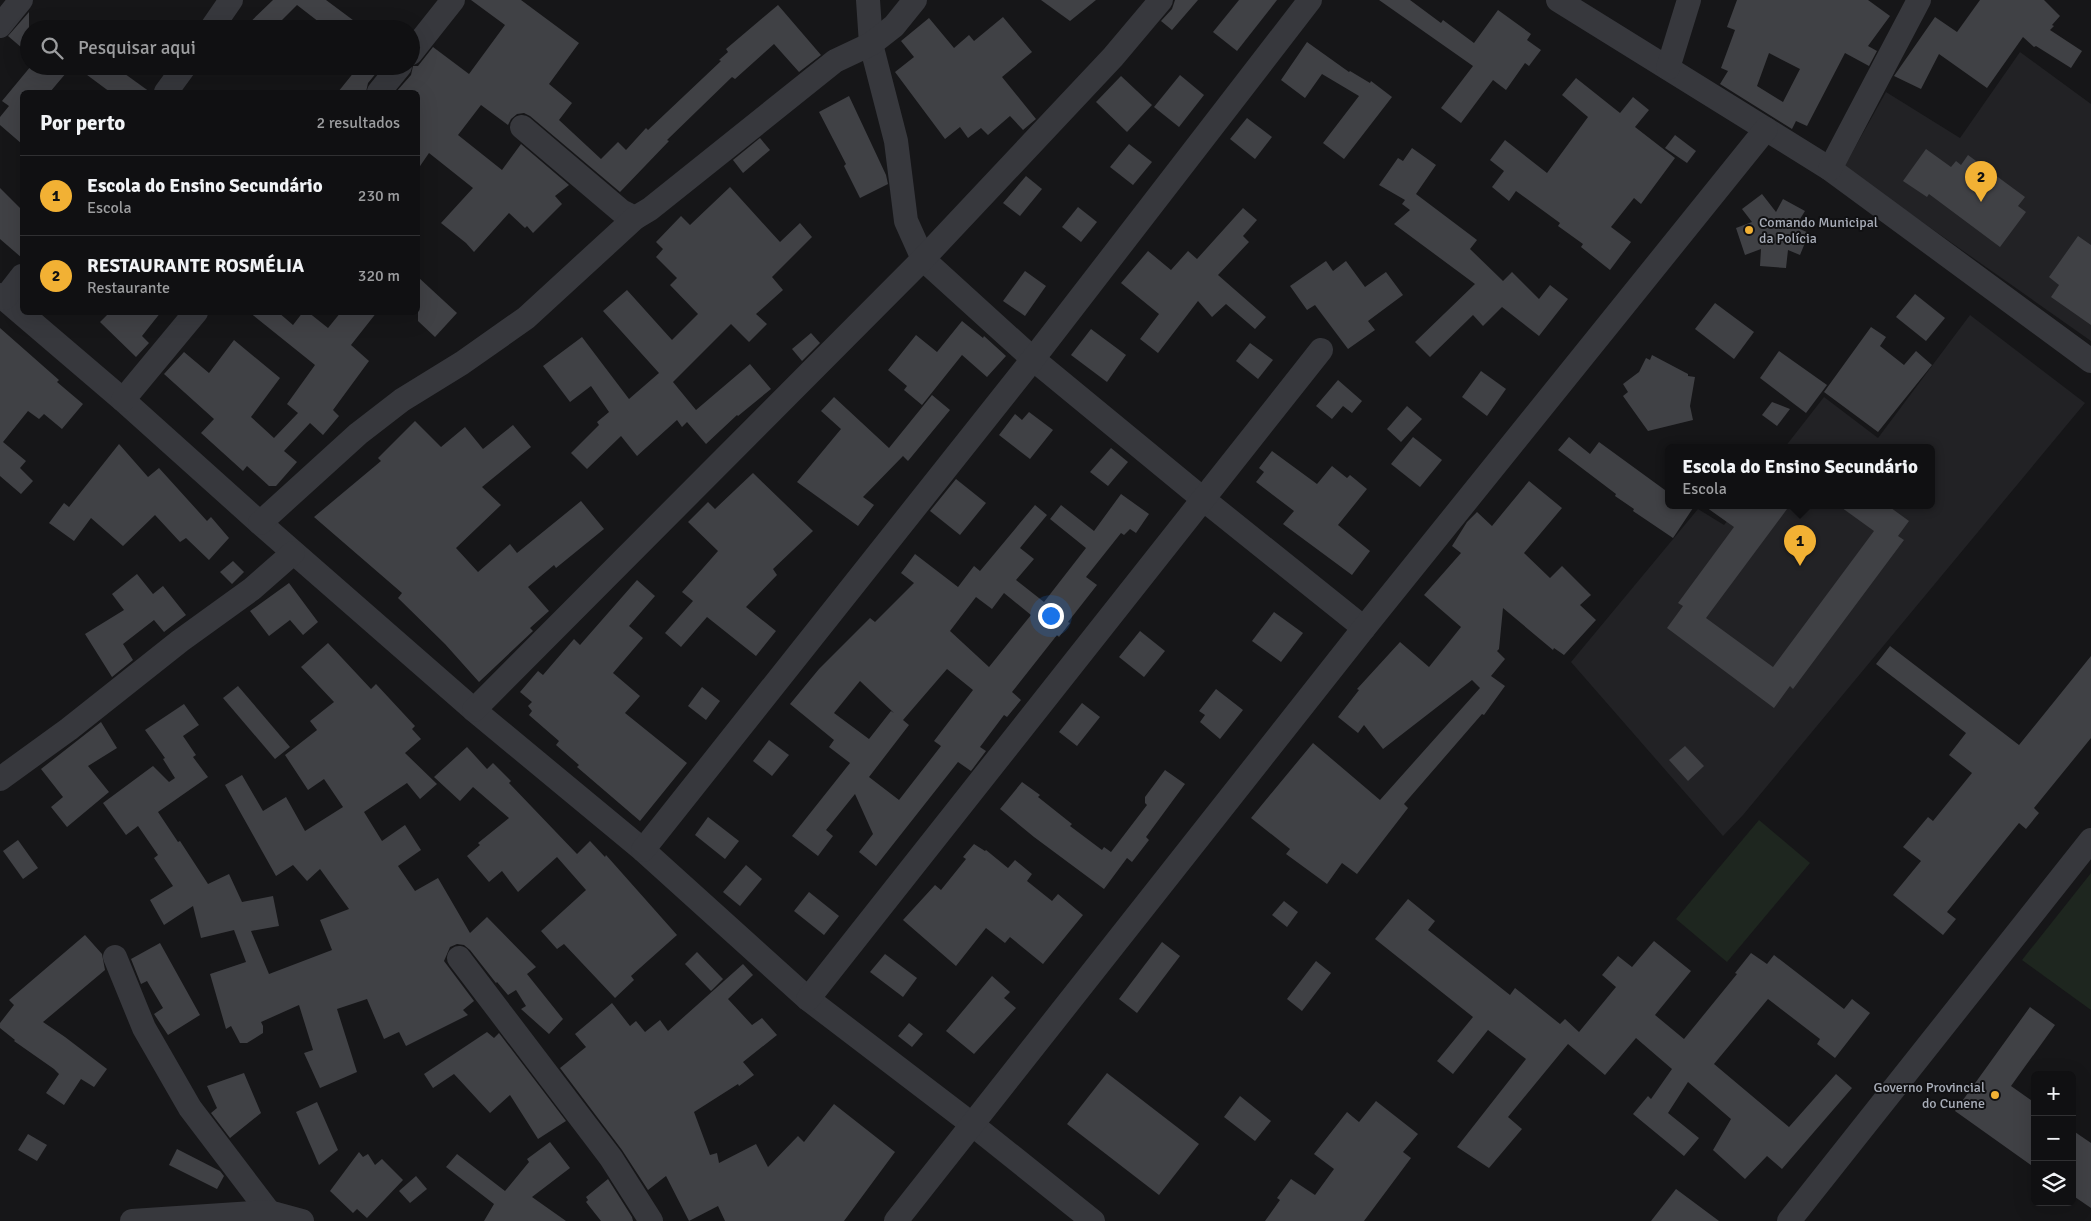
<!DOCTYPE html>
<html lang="pt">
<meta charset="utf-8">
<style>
:root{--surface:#101012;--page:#1e1e20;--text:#f1f3f6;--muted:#9c9d9f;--line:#303032;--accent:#f2b134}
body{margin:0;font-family:Signika,sans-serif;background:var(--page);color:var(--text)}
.controls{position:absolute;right:15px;bottom:15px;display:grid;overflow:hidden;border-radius:8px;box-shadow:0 5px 20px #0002}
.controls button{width:45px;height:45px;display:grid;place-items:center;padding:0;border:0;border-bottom:1px solid var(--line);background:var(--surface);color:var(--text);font:25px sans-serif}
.you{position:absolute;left:1050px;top:615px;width:18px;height:18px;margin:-12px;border:4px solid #fff;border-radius:50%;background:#1a73e8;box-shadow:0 0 0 8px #1a73e833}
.badge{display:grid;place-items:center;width:32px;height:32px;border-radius:50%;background:var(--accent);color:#111;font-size:16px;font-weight:700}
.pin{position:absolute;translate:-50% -41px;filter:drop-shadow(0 1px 2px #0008)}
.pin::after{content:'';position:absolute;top:26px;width:18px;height:15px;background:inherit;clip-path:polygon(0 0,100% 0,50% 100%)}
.popup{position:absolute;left:1665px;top:444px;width:270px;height:65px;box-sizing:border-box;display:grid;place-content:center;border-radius:8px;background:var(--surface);filter:drop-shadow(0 1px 4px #0005);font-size:16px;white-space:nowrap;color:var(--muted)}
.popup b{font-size:19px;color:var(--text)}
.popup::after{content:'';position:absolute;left:50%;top:100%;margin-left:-10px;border:10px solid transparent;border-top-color:var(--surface)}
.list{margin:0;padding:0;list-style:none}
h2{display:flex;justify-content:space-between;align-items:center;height:65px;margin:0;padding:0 20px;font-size:21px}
h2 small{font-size:16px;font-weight:400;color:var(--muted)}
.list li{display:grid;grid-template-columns:32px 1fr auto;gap:15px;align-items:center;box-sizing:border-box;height:80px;padding:0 20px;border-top:1px solid var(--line)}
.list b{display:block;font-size:19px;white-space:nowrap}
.list p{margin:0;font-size:16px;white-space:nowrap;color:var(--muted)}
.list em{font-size:16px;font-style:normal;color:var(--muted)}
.icon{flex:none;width:28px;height:28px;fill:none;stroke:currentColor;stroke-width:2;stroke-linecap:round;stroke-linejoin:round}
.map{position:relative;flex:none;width:2091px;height:1221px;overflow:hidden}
.search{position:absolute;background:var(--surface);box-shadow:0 5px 20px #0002;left:20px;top:20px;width:400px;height:55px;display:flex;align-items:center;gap:12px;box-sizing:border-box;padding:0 18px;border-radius:28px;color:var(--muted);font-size:19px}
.panel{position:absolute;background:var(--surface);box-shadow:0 5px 20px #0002;left:20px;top:90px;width:400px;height:225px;border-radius:8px}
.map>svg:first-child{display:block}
.built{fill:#222225}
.green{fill:#1e261f}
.building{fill:#404145;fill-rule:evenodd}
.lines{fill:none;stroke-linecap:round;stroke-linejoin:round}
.minor{stroke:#37383d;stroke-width:24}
.poi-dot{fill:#f2b134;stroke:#111113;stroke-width:2}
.labels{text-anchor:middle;stroke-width:4;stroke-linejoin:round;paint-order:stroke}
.poi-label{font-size:14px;fill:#a8adb8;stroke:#111113;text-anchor:start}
</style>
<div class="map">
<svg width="2091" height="1221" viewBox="0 0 2091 1221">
<rect width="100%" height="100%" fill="#161618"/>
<g class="built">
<polygon points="2020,52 2091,104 2091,341 1844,167 1886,92 1960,138"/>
<polygon points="1970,315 2085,403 1743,815 1723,836 1571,662 1698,509 1724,525 1740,505 1931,505 1931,447 1785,447 1824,397 1878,438"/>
</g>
<g class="green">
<polygon points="1759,820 1810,863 1727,962 1676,919"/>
<polygon points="2091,873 2091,1010 2022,960"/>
</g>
<g class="building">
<polygon points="273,0 326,0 365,29 328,29 297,5 273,29 243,29"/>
<polygon points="471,0 521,0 579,43 549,84 572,103 559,120 601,159 618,142 626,150 646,128 648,130 721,61 719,60 728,52 726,49 778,5 821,55 799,72 774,44 735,79 732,77 667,140 669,141 620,192 530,116 524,113 517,114 511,119 508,125 481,105 458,135 502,170 521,144 569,185 555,196 562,204 533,233 527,226 525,228 509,213 474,252 466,243 441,223 473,188 429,153 418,169 418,92 396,92 411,75 413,66 418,66 433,47 469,74 505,25"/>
<polygon points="1041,0 1096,0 1070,21"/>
<polygon points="1175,0 1198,0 1172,30 1161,21 1172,9"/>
<polygon points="1239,0 1277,0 1237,51 1213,32"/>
<polygon points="1379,0 1410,0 1441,23 1443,20 1474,43 1498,10 1531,34 1527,40 1541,50 1529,66 1525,63 1506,90 1493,80 1461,123 1441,108 1473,66"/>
<path d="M 1737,0 L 1868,0 L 1890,16 L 1868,46 L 1877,51 L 1869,66 L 1845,53 L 1807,126 L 1796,121 L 1792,129 L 1720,84 L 1728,71 L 1721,68 L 1735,30 L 1727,27 ZM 1769,53 L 1800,69 L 1783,102 L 1757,86 Z"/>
<polygon points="1980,0 2044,0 2060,16 2052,25 2054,26 2050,30 2082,51 2071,68 2036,46 2034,47 2023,37 1987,88 1939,54 1921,89 1894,76 1935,17 1957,32"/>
<polygon points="29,12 29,54 8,36"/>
<polygon points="1003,17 1032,52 1002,77 1036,119 1023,130 1010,116 988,135 981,128 968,138 960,127 945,139 895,72 914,57 901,41 929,18 954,48 969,35 974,41"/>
<polygon points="1307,42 1349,72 1350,71 1370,83 1371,81 1392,97 1344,159 1323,143 1359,96 1322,74 1305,98 1281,80"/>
<polygon points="31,66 72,66 50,92 22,92 22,144 0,125 0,117 9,106 2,101"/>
<polygon points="75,66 114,66 150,92 110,92"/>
<polygon points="359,66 382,66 368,83 366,92 338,92"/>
<polygon points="1180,75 1204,95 1179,127 1154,107"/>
<polygon points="1121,76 1152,105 1127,132 1096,102"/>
<polygon points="1576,78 1620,113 1633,97 1649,110 1635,127 1675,158 1641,204 1634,198 1611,227 1631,242 1610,270 1581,247 1583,244 1558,226 1560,223 1516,191 1509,201 1492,187 1504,171 1490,160 1505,140 1547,173 1588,117 1562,95"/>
<polygon points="849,96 886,175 888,184 860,198 844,166 846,164 819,112"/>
<polygon points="1247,118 1272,137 1255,159 1230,139"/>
<polygon points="1675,135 1696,151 1687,163 1665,148"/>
<polygon points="760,138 770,150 743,173 733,160"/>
<polygon points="1129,144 1152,162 1133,185 1110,167"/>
<polygon points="1412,148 1436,165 1416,194 1477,240 1470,249 1503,281 1512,272 1539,299 1550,285 1568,299 1539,336 1502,307 1483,326 1473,315 1430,357 1415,342 1475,284 1394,224 1410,210 1402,204 1405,200 1379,185 1398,158 1403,161"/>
<polygon points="1926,149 1951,167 1956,161 1961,165 1968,155 2025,197 2018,206 2026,212 2000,247 1929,194 1927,197 1903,181"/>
<polygon points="1026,176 1042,189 1020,216 1003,203"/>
<polygon points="730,187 780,242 800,223 812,237 772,277 783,290 756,314 767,324 749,342 731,324 673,382 696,410 750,364 771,389 738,416 737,415 706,444 687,422 682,427 677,420 637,456 621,436 587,469 571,453 599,425 597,422 609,412 591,386 570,402 543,366 582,337 629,399 659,373 603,311 627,290 672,340 698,314 670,285 677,278 656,257 663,249 656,242 681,216 690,225"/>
<polygon points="0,188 22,210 22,258 0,239"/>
<polygon points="1762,194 1776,212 1783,199 1805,211 1795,227 1809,233 1800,255 1788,250 1786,268 1760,266 1761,249 1745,255 1736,228 1752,222 1742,209"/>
<polygon points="1078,207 1097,222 1081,242 1062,227"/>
<polygon points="1243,208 1257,220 1243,236 1249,242 1218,275 1266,317 1255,329 1226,304 1212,317 1198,301 1158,353 1140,339 1159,314 1121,283 1148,251 1171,270 1188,251 1197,259"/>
<polygon points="2078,236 2091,245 2091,325 2051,297 2059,285 2049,277"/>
<polygon points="1326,261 1333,271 1346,261 1365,287 1386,272 1403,295 1368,321 1375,330 1348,349 1315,305 1307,310 1290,286"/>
<polygon points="1025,271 1046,286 1025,316 1003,301"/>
<polygon points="418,277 457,313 435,337 418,321"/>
<polygon points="1915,294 1945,318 1926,341 1896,317"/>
<polygon points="1715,303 1754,332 1734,359 1695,329"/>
<polygon points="110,312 161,312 142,336 149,343 136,357 100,322"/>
<polygon points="249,312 278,312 293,325 303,312 308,312 328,328 341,312 377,312 351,345 369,361 333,410 339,416 323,435 310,423 284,451 297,462 276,486 269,486 247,466 243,471 201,433 214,419 164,374 184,352 209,373 234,340 280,378 251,417 274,438 298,413 287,404 315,365"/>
<polygon points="962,321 983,338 984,336 1006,356 987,377 962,355 922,405 904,390 907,386 888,370 916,335 937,352"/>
<polygon points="1871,327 1886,337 1880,346 1904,365 1916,351 1932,365 1878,432 1824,392"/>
<polygon points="0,328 59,380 57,382 83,404 62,429 44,414 39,419 28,411 3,442 26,461 20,468 33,481 21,494 0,476"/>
<polygon points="1091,329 1126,355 1107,382 1071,355"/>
<polygon points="811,333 820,343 802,361 792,349"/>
<polygon points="1250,343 1273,360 1258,379 1236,361"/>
<polygon points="1779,351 1827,385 1806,413 1760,378"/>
<polygon points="1652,355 1688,374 1688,376 1695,377 1690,406 1693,420 1648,431 1623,396 1628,392 1623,384 1639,372 1646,358 1650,360"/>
<polygon points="1481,371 1506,389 1487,416 1462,397"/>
<polygon points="1338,380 1362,401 1352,413 1343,406 1332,419 1316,406"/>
<polygon points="932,395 950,410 908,461 903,456 863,497 874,505 858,526 797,482 841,429 821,411 834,397 889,448"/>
<polygon points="1772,402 1790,409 1777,426 1762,415"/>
<polygon points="1407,406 1422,419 1401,442 1387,429"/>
<polygon points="1029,412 1053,430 1030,459 999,435 1015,414 1022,420"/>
<polygon points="415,421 441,447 465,427 483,449 513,425 531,447 482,487 501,505 456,548 478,572 510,544 517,553 581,501 604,529 556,568 554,565 528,587 549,611 530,628 533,631 479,682 445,644 398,598 402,593 314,517 381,461 378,458"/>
<polygon points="1413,437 1442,460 1420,487 1391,464"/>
<polygon points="1569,437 1590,454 1599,442 1669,493 1669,505 1695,505 1673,538 1633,511 1634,509 1615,496 1616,494 1558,450"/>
<polygon points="119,444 148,477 159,468 207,521 211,517 229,538 209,560 186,538 180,542 155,515 123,546 91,518 74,541 49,523 64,503 69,507"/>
<polygon points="1111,448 1128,462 1108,486 1090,472"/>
<polygon points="1272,451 1317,484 1332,466 1347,478 1350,475 1367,489 1338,525 1370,551 1352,575 1283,524 1294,511 1256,482 1264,472 1259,468"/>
<polygon points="753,473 813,531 773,569 777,575 746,607 776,631 756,656 707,617 681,647 665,633 693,601 682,592 718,551 688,522 708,502 715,509"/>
<polygon points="956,479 986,503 960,535 930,511"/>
<polygon points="1529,481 1562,508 1524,553 1550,578 1562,566 1591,595 1580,605 1596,620 1564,655 1554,648 1553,650 1503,608 1499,649 1497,651 1505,659 1491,676 1505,686 1484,715 1482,714 1404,804 1408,808 1357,874 1342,863 1327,884 1286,854 1290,849 1251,818 1313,743 1380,800 1480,688 1472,680 1383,749 1364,725 1358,733 1338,717 1359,690 1357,689 1400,642 1429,667 1461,627 1424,595 1461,553 1452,546 1467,522 1477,512 1492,526"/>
<path d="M 1121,494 L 1149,514 L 1136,533 L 1130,529 L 1124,535 L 1121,533 L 1086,577 L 1097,585 L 1068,622 L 1070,623 L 1059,637 L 1057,635 L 1012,692 L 1021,700 L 1007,717 L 1004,715 L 980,747 L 986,751 L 971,771 L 958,762 L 876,866 L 859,852 L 873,834 L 855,794 L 826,830 L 833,836 L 818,856 L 792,836 L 850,763 L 829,747 L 834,740 L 790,704 L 819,669 L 870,618 L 875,622 L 914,583 L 901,573 L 915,554 L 958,587 L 974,566 L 980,571 L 1035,505 L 1047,515 L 1020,548 L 1034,559 L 1016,580 L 1044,602 L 1086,548 L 1050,519 L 1061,505 L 1094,531 ZM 1004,593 L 1031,615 L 989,667 L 950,631 L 976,597 L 992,609 ZM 947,669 L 973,690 L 934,741 L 941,746 L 899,800 L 869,777 L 909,725 L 903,720 ZM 860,681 L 894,713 L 891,711 L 869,739 L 834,713 Z"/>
<polygon points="1703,505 1790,505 1706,618 1773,667 1874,531 1838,505 1887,505 1909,521 1898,536 1904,540 1793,689 1790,686 1774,708 1667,628 1683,606 1678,603 1734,527"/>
<polygon points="233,561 244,572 232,584 220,572"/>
<polygon points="137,574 153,594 163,586 186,615 164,632 154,620 123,644 133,660 112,677 85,634 124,610 112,594"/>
<polygon points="637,580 655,596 629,626 643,638 613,673 640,696 625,713 687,763 640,821 577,767 579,765 556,745 559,741 529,715 532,711 528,706 532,702 520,692 538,671 543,675 574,639 580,645"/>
<polygon points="289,583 318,622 303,635 290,620 269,636 250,611"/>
<polygon points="1274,612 1303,633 1281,662 1252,641"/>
<polygon points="1140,631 1165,651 1144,677 1119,657"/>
<polygon points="328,643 371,689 376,684 415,726 412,729 421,739 405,753 437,784 420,799 407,783 364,812 382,841 405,825 421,850 398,866 415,891 438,878 470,933 487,917 536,967 527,974 563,1019 549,1034 521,1009 526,1006 516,990 508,995 497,982 496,983 470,950 464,945 457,944 450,947 444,961 474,1001 463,1010 468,1015 406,1046 399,1032 384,1039 367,999 337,1009 357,1072 320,1088 304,1053 313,1050 299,1005 261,1022 263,1026 263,1033 247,1043 240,1043 231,1026 226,1029 210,974 246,962 234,930 201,938 193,906 164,925 150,900 173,886 154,858 158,855 138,826 126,835 103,803 153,766 169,782 175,778 163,759 165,758 145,730 184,704 199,725 183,736 196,755 193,757 208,777 158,812 178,842 180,841 208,884 229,874 242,902 273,896 279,926 251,931 269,974 332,950 320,920 349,909 320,869 307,881 293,865 276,876 225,785 242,775 263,811 286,797 305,831 343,807 324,779 308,790 285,755 317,730 310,721 334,702 301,667"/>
<polygon points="1890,646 2019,745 2091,656 2091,738 2034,808 2039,813 2026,829 2019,823 1947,912 1956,919 1943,935 1893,895 1921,861 1903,847 1928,817 1933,821 1972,773 1949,755 1966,733 1876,664"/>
<polygon points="238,686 290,747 275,759 223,698"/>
<polygon points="702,687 720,701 706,720 688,706"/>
<polygon points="1216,689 1243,710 1220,739 1200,722 1205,715 1199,711"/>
<polygon points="1082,703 1100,717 1077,746 1059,732"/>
<polygon points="101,722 117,748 88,766 109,792 67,827 51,807 63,797 41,769"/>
<polygon points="769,740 789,755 772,776 753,761"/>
<polygon points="1685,746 1704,766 1688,781 1669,760"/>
<polygon points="467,747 487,769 493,763 511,781 509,783 577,854 590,841 605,857 606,855 677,935 631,976 634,980 615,998 564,944 557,949 541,931 586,890 557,857 518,892 502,871 489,882 467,856 480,845 478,843 509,818 473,787 460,801 434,777"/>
<polygon points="1165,770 1185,784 1146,837 1149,840 1132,862 1127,858 1104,889 1034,837 1000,809 1022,782 1040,795 1038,797 1072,824 1070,826 1102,850 1104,847 1111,852 1147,805 1145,803 1145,797"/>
<polygon points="708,817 739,841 725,859 695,835"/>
<polygon points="18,840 38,868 23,879 3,851"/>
<polygon points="974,844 985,851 986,850 1008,868 1015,860 1032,874 1027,881 1052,901 1058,894 1083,915 1043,964 1010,937 1005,943 986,928 956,966 903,920 935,885 941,890 966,859 963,857"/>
<polygon points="746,865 762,879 740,906 723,892"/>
<polygon points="809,892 839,916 824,935 794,911"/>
<polygon points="1408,899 1435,921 1428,930 1510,995 1515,988 1560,1024 1565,1019 1579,1032 1616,987 1602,975 1618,956 1632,967 1654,941 1691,971 1655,1015 1684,1039 1737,974 1735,973 1751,953 1767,964 1774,955 1844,1009 1852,999 1870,1013 1835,1058 1817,1044 1820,1039 1768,999 1714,1064 1789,1127 1836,1074 1852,1088 1782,1169 1767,1156 1745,1179 1713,1150 1731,1119 1688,1082 1668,1113 1699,1138 1684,1156 1633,1114 1648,1096 1651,1099 1672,1069 1636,1038 1605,1075 1568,1044 1508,1117 1522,1129 1489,1168 1457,1147 1526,1059 1488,1030 1453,1074 1437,1061 1473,1017 1375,939"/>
<polygon points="1284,901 1298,912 1287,927 1272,915"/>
<polygon points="85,935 102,954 105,970 43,1022 65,1037 107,1069 94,1087 81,1079 64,1105 46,1093 59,1074 54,1069 14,1041 15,1040 0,1028 0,1023 14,1005 9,1000"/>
<polygon points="1162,942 1180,956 1137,1013 1119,999"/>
<polygon points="160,943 200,1015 168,1035 154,1014 163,1008 147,981 141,984 131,959"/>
<polygon points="697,952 723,979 711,991 685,964"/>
<polygon points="885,954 917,978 903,997 870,972"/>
<polygon points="1316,961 1331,973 1302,1011 1287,999"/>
<polygon points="743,964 753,975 728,999 752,1025 762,1018 777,1035 743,1062 754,1075 739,1086 738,1084 694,1112 710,1155 717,1153 719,1163 756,1144 768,1167 798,1136 804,1142 834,1104 895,1152 844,1221 725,1221 718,1206 689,1221 666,1176 648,1190 622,1150 560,1068 586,1047 575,1034 612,1003 630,1026 636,1021 645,1032 660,1020 668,1031"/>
<polygon points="992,976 1010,992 1004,998 1016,1008 974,1054 946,1031"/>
<polygon points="2030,1007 2055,1025 2011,1086 2035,1103 2035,1168 1955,1111"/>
<polygon points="909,1023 923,1034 912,1047 898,1036"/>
<polygon points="487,1032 494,1038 499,1033 566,1121 538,1139 510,1095 490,1113 454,1074 433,1088 424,1074"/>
<polygon points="244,1073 261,1113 230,1138 211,1113 217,1108 207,1086"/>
<polygon points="1107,1073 1199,1144 1159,1195 1067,1124"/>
<polygon points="1240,1096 1271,1121 1255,1141 1224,1117"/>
<polygon points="1376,1101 1418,1134 1403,1152 1411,1158 1364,1221 1265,1221 1280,1200 1277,1198 1291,1179 1315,1195 1334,1169 1314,1154 1347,1112 1359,1122"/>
<polygon points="317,1102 338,1150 319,1165 296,1112"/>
<polygon points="2072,1130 2091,1143 2091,1208 2072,1195"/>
<polygon points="28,1134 47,1145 37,1161 18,1150"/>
<polygon points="550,1142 570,1168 532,1197 566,1221 484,1221 494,1204 446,1167 457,1154 505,1191 529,1162 527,1159"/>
<polygon points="177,1149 220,1171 224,1176 217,1189 169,1165"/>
<polygon points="359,1152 363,1157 368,1154 375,1165 382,1159 403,1180 367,1218 357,1209 353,1213 330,1191"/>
<polygon points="416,1176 427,1189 410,1203 399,1191"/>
<polygon points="608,1179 632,1217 633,1221 601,1221 586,1202 588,1200 586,1197"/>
<polygon points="1676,1189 1719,1221 1651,1221"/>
</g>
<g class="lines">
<g class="minor">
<polyline points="868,0 871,44 896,141 906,221 923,259 1033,359 1203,499 1364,628"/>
<polyline points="1558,0 1830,169 2091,361"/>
<polyline points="0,26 21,0"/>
<polyline points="211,29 231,0"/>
<polyline points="411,53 453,0"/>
<polyline points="1668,68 1689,0"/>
<polyline points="166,92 185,66"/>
<polyline points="379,92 400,66"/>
<polyline points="522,127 621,211 635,218"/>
<polyline points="1830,169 1919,0"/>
<polyline points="0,295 123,400 260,523 474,710 643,850 808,999 973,1125 1093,1221"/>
<polyline points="5,298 22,276"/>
<polyline points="123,400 196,312"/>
<polyline points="260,523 358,434 402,400 462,363 526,318 635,218 650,209 835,61 871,44 894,26 915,0"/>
<polyline points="474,710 923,259 1113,57 1161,0"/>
<polyline points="0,779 69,729 180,641 252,589 293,553"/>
<polyline points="643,850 1033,359 1310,0"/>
<polyline points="115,957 144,1028 190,1108 269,1212"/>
<polyline points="459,958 611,1158 651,1221"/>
<polyline points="808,999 1321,350"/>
<polyline points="132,1221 269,1212 302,1221"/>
<polyline points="896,1221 1364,628 1766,129"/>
<polyline points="1789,1221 2091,840"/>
</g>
</g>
<g class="poi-dot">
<circle cx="1749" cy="230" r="5"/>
<circle cx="1995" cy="1095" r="5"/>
</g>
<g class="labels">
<g class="poi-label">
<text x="1759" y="227">Comando Municipal<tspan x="1759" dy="16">da Polícia</tspan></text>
<text x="1985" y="1092" text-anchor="end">Governo Provincial<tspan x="1985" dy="16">do Cunene</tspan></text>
</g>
</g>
</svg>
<div class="controls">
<button>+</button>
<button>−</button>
<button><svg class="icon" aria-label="layers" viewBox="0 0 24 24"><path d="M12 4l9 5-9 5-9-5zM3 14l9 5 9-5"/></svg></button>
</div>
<div class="you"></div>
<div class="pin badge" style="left:1800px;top:566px">1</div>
<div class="popup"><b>Escola do Ensino Secundário</b>Escola</div>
<div class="pin badge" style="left:1981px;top:202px">2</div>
<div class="search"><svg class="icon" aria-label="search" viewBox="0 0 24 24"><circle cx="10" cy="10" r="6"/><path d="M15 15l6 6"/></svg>Pesquisar aqui</div>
<section class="panel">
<h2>Por perto<small>2 resultados</small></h2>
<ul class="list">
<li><span class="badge">1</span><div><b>Escola do Ensino Secundário</b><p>Escola</p></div><em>230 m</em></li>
<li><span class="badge">2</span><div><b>RESTAURANTE ROSMÉLIA</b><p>Restaurante</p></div><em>320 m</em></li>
</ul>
</section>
</div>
